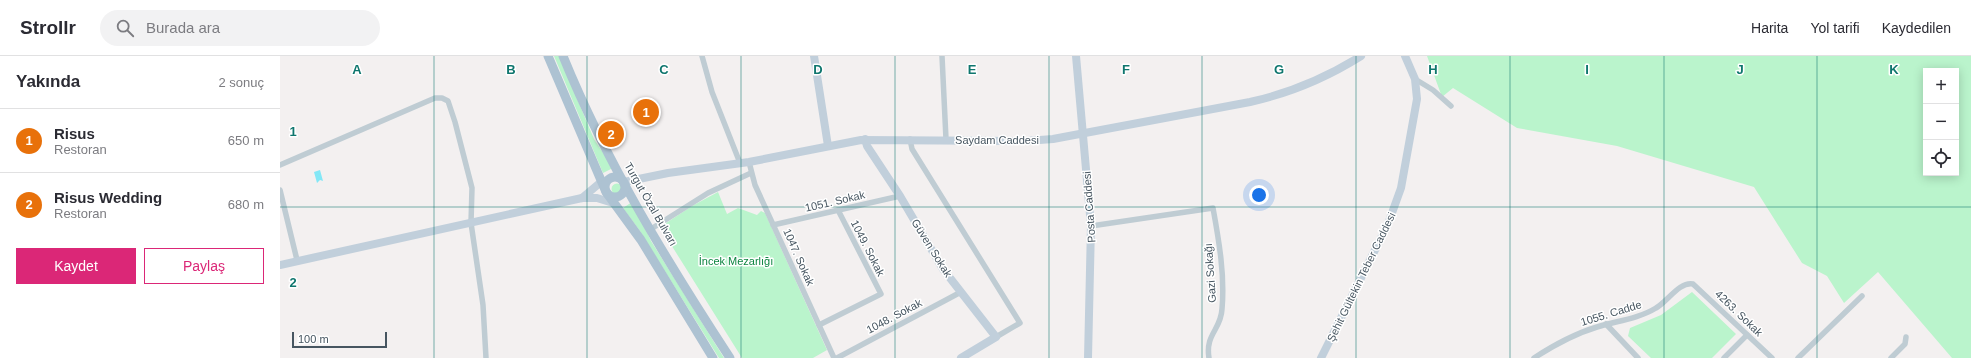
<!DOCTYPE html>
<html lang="tr">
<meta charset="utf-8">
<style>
:root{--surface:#fff;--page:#f2f2f3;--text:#2b2b33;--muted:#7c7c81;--line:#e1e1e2;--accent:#db2777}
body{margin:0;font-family:Arial,sans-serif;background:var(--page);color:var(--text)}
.controls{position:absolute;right:12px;top:12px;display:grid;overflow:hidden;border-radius:0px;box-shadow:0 2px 10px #0003}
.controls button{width:36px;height:36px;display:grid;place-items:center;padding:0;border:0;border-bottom:1px solid var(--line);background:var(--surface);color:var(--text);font:20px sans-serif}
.scale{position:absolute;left:12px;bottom:10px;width:95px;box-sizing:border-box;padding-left:4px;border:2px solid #465560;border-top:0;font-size:11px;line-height:14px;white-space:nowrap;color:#465560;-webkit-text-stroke:3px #fff;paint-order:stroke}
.you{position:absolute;left:979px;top:139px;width:14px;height:14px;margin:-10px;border:3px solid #fff;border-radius:50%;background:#1a73e8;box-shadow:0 0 0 6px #1a73e833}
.badge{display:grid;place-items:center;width:26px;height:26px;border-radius:50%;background:var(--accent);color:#fff;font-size:13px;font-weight:700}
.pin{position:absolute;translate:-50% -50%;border:2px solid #fff;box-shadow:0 1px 4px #0006}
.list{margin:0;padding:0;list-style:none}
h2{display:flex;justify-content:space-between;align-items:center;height:52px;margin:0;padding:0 16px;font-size:17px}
h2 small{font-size:13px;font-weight:400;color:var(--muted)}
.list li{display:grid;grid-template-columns:26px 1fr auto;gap:12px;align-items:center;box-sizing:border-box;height:64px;padding:0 16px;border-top:1px solid var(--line)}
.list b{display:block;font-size:15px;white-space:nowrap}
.list p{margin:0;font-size:13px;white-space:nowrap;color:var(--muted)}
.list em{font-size:13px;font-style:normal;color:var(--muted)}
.actions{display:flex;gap:8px;padding:12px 16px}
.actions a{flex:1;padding:9px 0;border:1px solid var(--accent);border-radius:0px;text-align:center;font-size:14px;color:var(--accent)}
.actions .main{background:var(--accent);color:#fff}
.icon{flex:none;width:22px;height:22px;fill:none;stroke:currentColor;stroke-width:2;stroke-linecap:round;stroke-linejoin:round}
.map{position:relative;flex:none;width:1691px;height:302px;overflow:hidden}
header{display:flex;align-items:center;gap:24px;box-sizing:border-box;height:56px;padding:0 20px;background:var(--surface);border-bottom:1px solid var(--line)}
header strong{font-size:19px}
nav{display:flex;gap:22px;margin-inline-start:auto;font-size:14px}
.search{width:280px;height:36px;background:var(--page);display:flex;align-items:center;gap:10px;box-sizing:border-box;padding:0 14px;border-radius:22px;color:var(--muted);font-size:15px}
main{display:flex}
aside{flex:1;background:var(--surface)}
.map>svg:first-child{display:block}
.green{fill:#baf4cc;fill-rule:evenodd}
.water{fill:#83e7f6}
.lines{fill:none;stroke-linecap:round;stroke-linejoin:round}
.street{stroke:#bfccd3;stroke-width:5.5}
.secondary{stroke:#c1cfdb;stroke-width:8}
.primary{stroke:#adc2d2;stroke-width:9}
.grid{fill:none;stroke:#0f766e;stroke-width:1;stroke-opacity:0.55}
.labels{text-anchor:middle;stroke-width:3;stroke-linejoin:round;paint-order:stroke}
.street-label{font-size:11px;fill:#465560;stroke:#fff}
.park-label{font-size:11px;fill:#0d8540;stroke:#fff}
.grid-label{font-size:13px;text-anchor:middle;font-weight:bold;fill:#0f766e;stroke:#fff;stroke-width:3;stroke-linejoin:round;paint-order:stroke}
</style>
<header>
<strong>Strollr</strong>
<div class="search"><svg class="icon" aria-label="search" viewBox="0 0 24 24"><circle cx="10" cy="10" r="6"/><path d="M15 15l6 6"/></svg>Burada ara</div>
<nav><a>Harita</a><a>Yol tarifi</a><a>Kaydedilen</a></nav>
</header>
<main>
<aside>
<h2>Yakında<small>2 sonuç</small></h2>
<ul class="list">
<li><span class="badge" style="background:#e8710a">1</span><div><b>Risus</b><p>Restoran</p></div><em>650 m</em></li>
<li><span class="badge" style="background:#e8710a">2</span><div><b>Risus Wedding</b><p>Restoran</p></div><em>680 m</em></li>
</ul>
<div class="actions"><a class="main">Kaydet</a><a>Paylaş</a></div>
</aside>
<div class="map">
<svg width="1691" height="302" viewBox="0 0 1691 302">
<rect width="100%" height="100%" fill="#f3f0f0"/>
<g class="green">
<polygon points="274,0 279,0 314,83 333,112 323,117"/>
<path d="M 1147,0 L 1691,0 L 1691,302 L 1672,302 L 1598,216 L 1564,247 L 1547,220 L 1522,207 L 1474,131 L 1337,90 L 1237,72 L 1173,32 L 1162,41 ZM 1646,15 L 1676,15 L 1676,117 L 1646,117 Z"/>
<circle cx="337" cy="133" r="5.5"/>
<polygon points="438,136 447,158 458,152 477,159 481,155 485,157 547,294 533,302 462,302 380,171 412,150"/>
<polygon points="352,146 371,185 444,302 439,302 360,175 343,152"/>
<polygon points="1412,236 1456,278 1432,302 1371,302 1348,280 1350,272 1381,259"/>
</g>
<polygon class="water" points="40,114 43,125 40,124 37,127 34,116"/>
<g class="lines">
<g class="street">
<polyline points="422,0 432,36 460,107"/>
<polyline points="662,0 666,83"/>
<polyline points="1135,23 1153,34 1171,50"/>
<polyline points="630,83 632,93 740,267 716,281"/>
<polyline points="469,106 475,129 554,302"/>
<polyline points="0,109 155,42 162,42 168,45 175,66 192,132 191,167 203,249 206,302"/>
<polyline points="0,134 17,204"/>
<polyline points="493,169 620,140"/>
<path d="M 811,170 L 933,152 C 939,185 945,219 942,253 C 941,274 925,278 929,302"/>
<polyline points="371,173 428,137 471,117"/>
<polyline points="1326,268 1358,302"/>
<polyline points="539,269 601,238 558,154"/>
<polyline points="557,302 681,236"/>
<path d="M 1254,302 C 1274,289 1294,278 1317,271 C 1336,265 1358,263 1376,252 C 1387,246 1400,225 1413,228 L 1492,302"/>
<polyline points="1444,302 1467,279"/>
<polyline points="1518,302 1582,240"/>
<polyline points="1611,302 1625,288 1626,281"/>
</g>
<g class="secondary">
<polyline points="534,0 548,90"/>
<polyline points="796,0 811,170 808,302"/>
<polyline points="585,83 587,90 620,140 663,213 716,281 681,302"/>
<path d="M 344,126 L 388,117 L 469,106 L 581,84 L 746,85 L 773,83 L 970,46 C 1010,37 1046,22 1081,0"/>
<polyline points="302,142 321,126"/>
<polyline points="0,209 302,142 317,142 333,147"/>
<polyline points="1041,302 1108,168 1121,132 1137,43 1135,23 1125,0"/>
</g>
<g class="primary">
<polyline points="268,0 326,136 361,184 433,302"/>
<path d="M 283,0 C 326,106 388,207 450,302"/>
<circle cx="335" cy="131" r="10"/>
</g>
</g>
<path class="grid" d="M 154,0 L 154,302M 307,0 L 307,302M 461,0 L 461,302M 615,0 L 615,302M 769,0 L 769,302M 922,0 L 922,302M 1076,0 L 1076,302M 1230,0 L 1230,302M 1384,0 L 1384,302M 1537,0 L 1537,302M 0,151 L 1691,151"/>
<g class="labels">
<g class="street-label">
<text x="717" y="88">Saydam Caddesi</text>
<text transform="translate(555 145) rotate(-13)" y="4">1051. Sokak</text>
<text transform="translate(371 148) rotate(60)" y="4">Turgut Özal Bulvarı</text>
<text transform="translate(809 151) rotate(-94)" y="4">Posta Caddesi</text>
<text transform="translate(588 192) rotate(63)" y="4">1049. Sokak</text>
<text transform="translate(652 192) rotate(58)" y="4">Güven Sokak</text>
<text transform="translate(519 201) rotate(66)" y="4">1047. Sokak</text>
<text transform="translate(930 217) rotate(-94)" y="4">Gazi Sokağı</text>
<text transform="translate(1081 221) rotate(-64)" y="4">Şehit Gültekin Teber Caddesi</text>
<text transform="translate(1331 257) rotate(-17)" y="4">1055. Cadde</text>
<text transform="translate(1459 257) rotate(44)" y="4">4263. Sokak</text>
<text transform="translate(614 260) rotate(-28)" y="4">1048. Sokak</text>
</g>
<g class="park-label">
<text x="456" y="209">İncek Mezarlığı</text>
</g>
</g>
<g class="grid-label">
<text x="77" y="18">A</text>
<text x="231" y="18">B</text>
<text x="384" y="18">C</text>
<text x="538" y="18">D</text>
<text x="692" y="18">E</text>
<text x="846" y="18">F</text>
<text x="999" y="18">G</text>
<text x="1153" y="18">H</text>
<text x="1307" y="18">I</text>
<text x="1460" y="18">J</text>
<text x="1614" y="18">K</text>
<text x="13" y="80">1</text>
<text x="13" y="231">2</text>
</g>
</svg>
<div class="controls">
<button>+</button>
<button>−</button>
<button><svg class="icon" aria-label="locate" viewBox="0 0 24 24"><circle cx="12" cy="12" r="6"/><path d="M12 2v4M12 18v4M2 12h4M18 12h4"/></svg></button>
</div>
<div class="scale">100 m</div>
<div class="you"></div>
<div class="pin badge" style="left:366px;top:56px;background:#e8710a">1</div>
<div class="pin badge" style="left:331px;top:78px;background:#e8710a">2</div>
</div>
</main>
